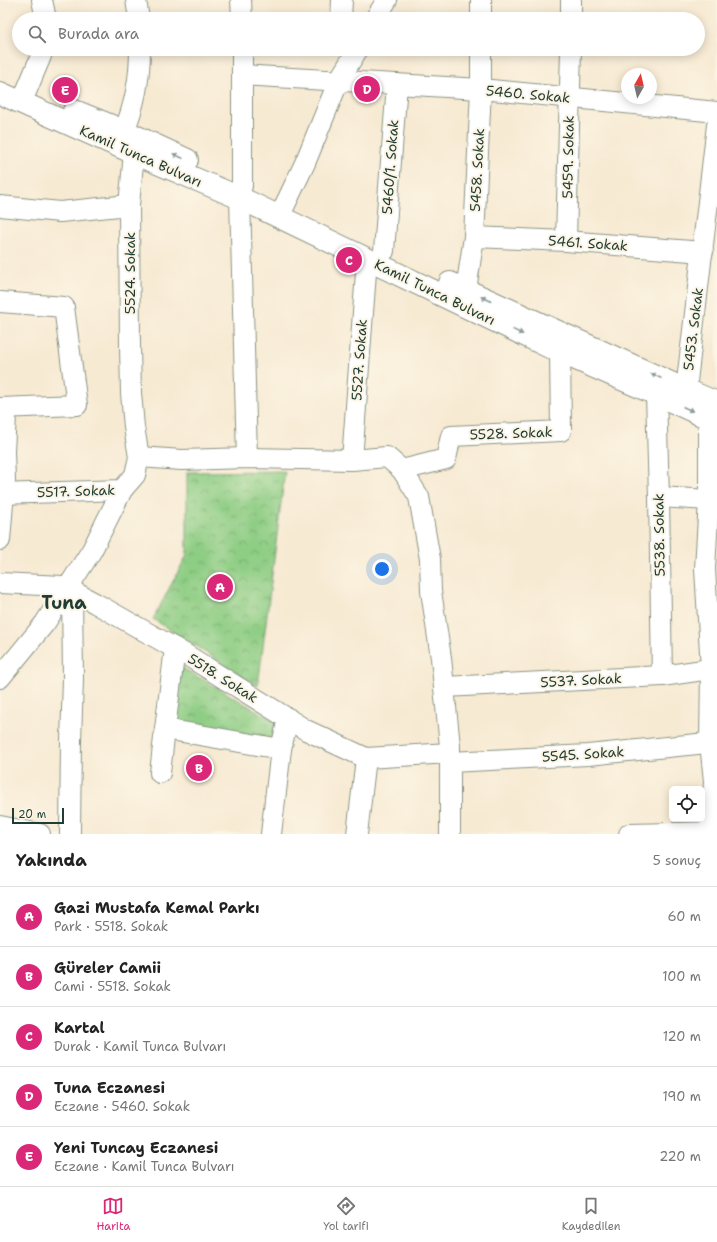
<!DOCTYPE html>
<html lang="tr">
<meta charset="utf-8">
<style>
:root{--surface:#fff;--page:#f2f2f2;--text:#222;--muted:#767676;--line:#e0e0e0;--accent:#db2777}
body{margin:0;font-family:"Shantell Sans",sans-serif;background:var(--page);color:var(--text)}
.controls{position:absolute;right:12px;bottom:12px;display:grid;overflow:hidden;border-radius:6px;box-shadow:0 2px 10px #0003}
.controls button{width:36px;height:36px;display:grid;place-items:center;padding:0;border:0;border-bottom:1px solid var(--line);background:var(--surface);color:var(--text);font:20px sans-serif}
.compass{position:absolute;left:621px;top:68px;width:36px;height:36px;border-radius:50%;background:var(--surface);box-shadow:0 2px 10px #0003;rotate:8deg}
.scale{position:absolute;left:12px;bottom:10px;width:52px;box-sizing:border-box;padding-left:4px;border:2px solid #1f3d34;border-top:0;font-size:11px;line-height:14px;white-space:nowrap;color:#1f3d34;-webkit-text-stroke:3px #fcf5e5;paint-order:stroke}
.you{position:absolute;left:382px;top:569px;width:14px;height:14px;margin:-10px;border:3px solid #fff;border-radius:50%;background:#1a73e8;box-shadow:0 0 0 6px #1a73e833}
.badge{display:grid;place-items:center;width:26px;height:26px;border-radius:50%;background:var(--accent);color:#fff;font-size:13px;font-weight:700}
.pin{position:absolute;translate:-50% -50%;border:2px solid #fff;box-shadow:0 1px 4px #0006}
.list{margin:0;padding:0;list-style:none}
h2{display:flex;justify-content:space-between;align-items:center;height:52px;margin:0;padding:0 16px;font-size:17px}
h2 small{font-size:13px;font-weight:400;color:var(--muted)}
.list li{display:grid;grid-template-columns:26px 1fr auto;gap:12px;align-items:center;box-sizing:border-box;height:60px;padding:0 16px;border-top:1px solid var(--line)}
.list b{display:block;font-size:15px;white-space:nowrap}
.list p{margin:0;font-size:13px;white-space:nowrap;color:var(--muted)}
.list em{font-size:13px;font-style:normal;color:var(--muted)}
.icon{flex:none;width:22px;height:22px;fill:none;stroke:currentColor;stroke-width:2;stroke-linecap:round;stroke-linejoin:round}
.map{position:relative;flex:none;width:717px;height:834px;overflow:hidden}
.search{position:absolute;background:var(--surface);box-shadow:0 2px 10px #0003;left:12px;right:12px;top:12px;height:44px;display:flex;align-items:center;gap:10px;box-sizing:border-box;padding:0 14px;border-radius:22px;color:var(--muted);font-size:15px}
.sheet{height:352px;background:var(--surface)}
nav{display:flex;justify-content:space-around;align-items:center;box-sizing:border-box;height:56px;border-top:1px solid var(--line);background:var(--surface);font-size:11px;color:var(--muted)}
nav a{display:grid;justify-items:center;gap:2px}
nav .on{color:var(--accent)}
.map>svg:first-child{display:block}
.park{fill:url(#park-crowns);stroke:#56855c}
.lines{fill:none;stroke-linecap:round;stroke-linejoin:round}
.minor-casing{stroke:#8b9484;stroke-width:22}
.major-casing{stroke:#8b9484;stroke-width:24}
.minor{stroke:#fff;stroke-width:20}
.major{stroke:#fff;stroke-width:22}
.oneway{fill:#8f9e9a}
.labels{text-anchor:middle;stroke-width:4;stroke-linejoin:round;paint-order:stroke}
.street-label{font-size:14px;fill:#1f3d34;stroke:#fcf5e5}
.district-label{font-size:18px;font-weight:bold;fill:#1f3d34;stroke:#fcf5e5}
</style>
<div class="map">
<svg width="717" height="834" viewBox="0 0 717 834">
<defs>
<pattern id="park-crowns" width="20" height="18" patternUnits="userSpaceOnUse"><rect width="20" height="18" fill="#8ecd84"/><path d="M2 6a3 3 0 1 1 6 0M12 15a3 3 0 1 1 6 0" fill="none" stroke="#73a86d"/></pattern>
</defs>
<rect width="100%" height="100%" fill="#fcf5e5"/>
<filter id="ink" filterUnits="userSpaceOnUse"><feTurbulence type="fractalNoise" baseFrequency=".025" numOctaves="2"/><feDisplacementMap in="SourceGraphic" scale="8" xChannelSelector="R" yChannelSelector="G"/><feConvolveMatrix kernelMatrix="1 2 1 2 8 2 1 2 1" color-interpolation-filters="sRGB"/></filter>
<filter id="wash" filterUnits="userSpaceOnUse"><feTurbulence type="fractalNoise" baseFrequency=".012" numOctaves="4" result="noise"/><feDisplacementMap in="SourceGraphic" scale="16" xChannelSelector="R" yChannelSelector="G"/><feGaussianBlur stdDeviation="0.9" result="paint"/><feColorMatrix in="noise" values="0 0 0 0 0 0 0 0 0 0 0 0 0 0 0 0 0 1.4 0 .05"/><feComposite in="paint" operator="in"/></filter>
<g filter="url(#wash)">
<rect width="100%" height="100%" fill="#f7ead3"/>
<g class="park">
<polygon points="285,471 258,686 153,619 187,555 187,472"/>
<polygon points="181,667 275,721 273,740 173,722"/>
</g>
</g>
<g filter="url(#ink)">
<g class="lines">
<g class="minor-casing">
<g id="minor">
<polyline points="42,0 46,19"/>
<polyline points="136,0 139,19"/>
<polyline points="241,0 242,19"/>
<polyline points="481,0 481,19"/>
<polyline points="341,19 342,0"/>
<polyline points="375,19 387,0"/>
<polyline points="571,19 571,0"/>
<polyline points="242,75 481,89 717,112"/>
<polyline points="26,92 41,56 42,49"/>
<path d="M 124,131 C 135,105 140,77 140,49"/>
<polyline points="242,186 242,49"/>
<polyline points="240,198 247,458"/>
<polyline points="0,206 60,212 129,205"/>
<polyline points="284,207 305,163 339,80 358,49"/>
<polyline points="474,237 566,241 703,252"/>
<polyline points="566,241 571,49"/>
<polyline points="384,251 397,84"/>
<polyline points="466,290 474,237 481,89 481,49"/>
<polyline points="0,302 64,307 77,405 0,408"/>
<polyline points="686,390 717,125"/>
<polyline points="656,394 659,497 662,676"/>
<polyline points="709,419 709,500 705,569 711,669 710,743 714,781 711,834"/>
<polyline points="139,457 182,460 247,458 352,460 387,457 402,470 419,497 430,559 431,591 441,658 450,746 450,834"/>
<polyline points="352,460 367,259"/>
<polyline points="402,470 446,459 451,436 561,431 560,352"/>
<polyline points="0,494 122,490 135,475 139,457 134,427 131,393 130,346 129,205 134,153"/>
<polyline points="659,497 709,500"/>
<polyline points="0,540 5,480 4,451 6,416 3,408"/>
<polyline points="0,583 63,586 95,603 185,654 306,730 366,758 450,753"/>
<polyline points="175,648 165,729 281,749 288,718"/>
<polyline points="0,678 45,623 92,550 122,490"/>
<polyline points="444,687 662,676 717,668"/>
<polyline points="450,762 588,755 717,742"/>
<polyline points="160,773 165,729"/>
<polyline points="0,826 40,834"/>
<polyline points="70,834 71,741 73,679 72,591"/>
<polyline points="271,834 281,749"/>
<polyline points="357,834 366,758"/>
<polyline points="629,834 717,832"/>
</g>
</g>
<g class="major-casing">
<g id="major">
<polyline points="0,93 134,153 240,198 560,352 656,394 717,422"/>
<polyline points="74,111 124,131 187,160"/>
<polyline points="450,283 686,390 717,403"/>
</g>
</g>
<use href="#minor" class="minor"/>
<use href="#major" class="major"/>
</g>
<defs><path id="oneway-solid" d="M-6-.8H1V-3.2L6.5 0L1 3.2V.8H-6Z"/></defs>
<g class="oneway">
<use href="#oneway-solid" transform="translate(178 156) rotate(-155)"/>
<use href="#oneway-solid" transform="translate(486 299) rotate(-156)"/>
<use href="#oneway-solid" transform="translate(518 332) rotate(26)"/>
<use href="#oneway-solid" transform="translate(656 376) rotate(-156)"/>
<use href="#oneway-solid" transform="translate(688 409) rotate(25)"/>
</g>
</g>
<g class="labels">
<g class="street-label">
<text transform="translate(528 94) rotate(5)" y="5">5460. Sokak</text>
<text transform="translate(141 156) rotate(24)" y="5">Kamil Tunca Bulvarı</text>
<text transform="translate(568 157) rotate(-89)" y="5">5459. Sokak</text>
<text transform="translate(390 167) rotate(-86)" y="5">5460/1. Sokak</text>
<text transform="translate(477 170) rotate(-87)" y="5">5458. Sokak</text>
<text transform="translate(588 243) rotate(4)" y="5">5461. Sokak</text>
<text transform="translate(130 273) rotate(-90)" y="5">5524. Sokak</text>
<text transform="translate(435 292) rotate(26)" y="5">Kamil Tunca Bulvarı</text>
<text transform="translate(693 329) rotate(-83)" y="5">5453. Sokak</text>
<text transform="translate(359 360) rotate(-86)" y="5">5527. Sokak</text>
<text transform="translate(511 433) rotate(-2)" y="5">5528. Sokak</text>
<text transform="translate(76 491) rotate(-2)" y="5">5517. Sokak</text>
<text transform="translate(659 535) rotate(-91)" y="5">5538. Sokak</text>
<text transform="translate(223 678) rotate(32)" y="5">5518. Sokak</text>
<text transform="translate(581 680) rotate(-3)" y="5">5537. Sokak</text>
<text transform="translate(583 754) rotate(-4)" y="5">5545. Sokak</text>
</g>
<g class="district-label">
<text x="64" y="609">Tuna</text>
</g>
</g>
</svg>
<div class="controls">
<button><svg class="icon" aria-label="locate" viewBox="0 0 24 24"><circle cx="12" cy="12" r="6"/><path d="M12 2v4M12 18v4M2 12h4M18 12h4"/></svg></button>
</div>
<svg class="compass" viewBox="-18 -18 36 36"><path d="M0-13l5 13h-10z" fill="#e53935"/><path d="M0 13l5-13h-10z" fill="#767676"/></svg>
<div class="scale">20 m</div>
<div class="you"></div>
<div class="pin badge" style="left:220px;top:587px">A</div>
<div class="pin badge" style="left:199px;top:768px">B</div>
<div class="pin badge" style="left:349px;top:260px">C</div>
<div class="pin badge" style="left:367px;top:89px">D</div>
<div class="pin badge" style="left:65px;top:90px">E</div>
<div class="search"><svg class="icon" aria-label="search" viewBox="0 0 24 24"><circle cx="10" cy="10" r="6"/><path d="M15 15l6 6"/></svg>Burada ara</div>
</div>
<section class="sheet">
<h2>Yakında<small>5 sonuç</small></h2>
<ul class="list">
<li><span class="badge">A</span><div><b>Gazi Mustafa Kemal Parkı</b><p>Park · 5518. Sokak</p></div><em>60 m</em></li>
<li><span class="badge">B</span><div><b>Güreler Camii</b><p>Cami · 5518. Sokak</p></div><em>100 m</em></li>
<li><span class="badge">C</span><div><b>Kartal</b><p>Durak · Kamil Tunca Bulvarı</p></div><em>120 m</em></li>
<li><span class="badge">D</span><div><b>Tuna Eczanesi</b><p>Eczane · 5460. Sokak</p></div><em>190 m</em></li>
<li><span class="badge">E</span><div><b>Yeni Tuncay Eczanesi</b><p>Eczane · Kamil Tunca Bulvarı</p></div><em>220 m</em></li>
</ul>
</section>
<nav>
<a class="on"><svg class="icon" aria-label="map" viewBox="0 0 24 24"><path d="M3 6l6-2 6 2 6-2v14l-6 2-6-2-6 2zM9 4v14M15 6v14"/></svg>Harita</a>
<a><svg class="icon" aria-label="directions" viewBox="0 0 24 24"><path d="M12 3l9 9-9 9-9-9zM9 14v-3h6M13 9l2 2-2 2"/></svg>Yol tarifi</a>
<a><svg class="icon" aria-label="saved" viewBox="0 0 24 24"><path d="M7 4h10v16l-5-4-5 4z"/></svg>Kaydedilen</a>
</nav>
